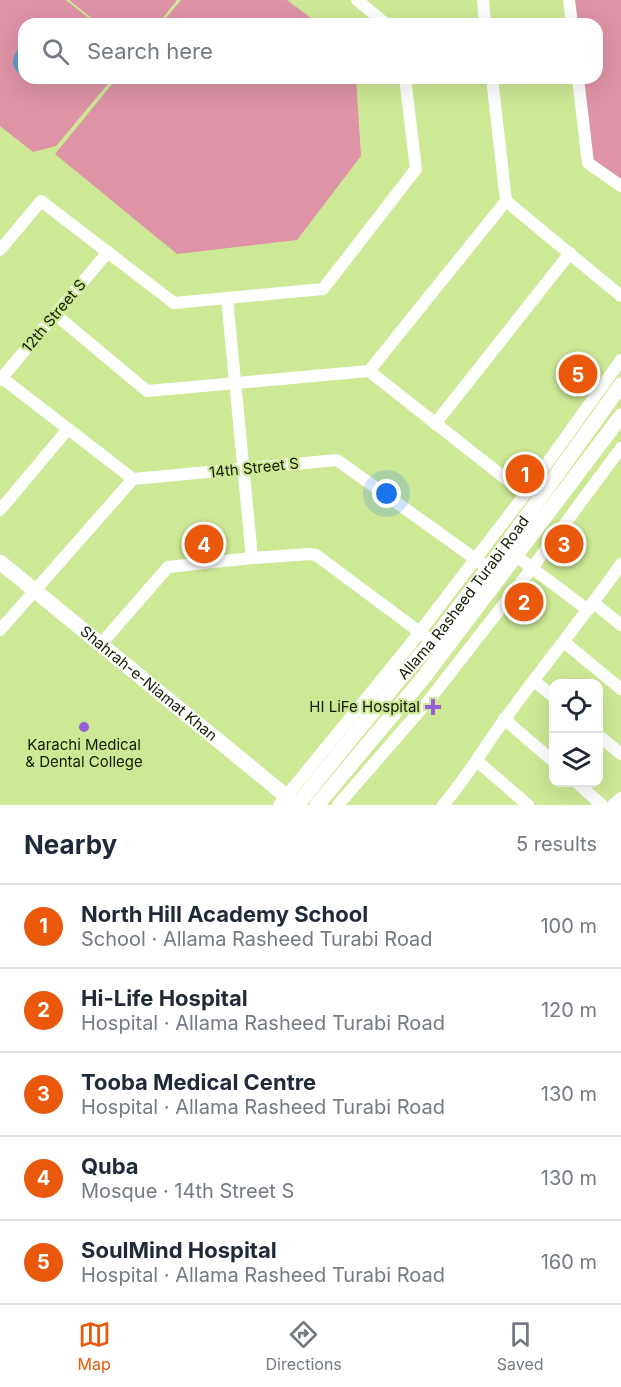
<!DOCTYPE html>
<meta charset="utf-8">
<style>
:root{--surface:#fff;--page:#f6f6f7;--text:#1f2937;--muted:#747a83;--line:#e0e1e3;--accent:#ea580c}
body{margin:0;font-family:Inter,sans-serif;background:var(--page);color:var(--text)}
.controls{position:absolute;right:18px;bottom:18px;display:grid;overflow:hidden;border-radius:12px;box-shadow:0 6px 24px #0002}
.controls button{width:54px;height:54px;display:grid;place-items:center;padding:0;border:0;border-bottom:2px solid var(--line);background:var(--surface);color:var(--text);font:30px sans-serif}
.you{position:absolute;left:387px;top:494px;width:21px;height:21px;margin:-15px;border:4px solid #fff;border-radius:50%;background:#1a73e8;box-shadow:0 0 0 9px #1a73e833}
.badge{display:grid;place-items:center;width:39px;height:39px;border-radius:50%;background:var(--accent);color:#fff;font-size:20px;font-weight:700}
.pin{position:absolute;translate:-50% -50%;border:3px solid #fff;box-shadow:0 2px 6px #0006}
.list{margin:0;padding:0;list-style:none}
h2{display:flex;justify-content:space-between;align-items:center;height:78px;margin:0;padding:0 24px;font-size:26px}
h2 small{font-size:20px;font-weight:400;color:var(--muted)}
.list li{display:grid;grid-template-columns:39px 1fr auto;gap:18px;align-items:center;box-sizing:border-box;height:84px;padding:0 24px;border-top:2px solid var(--line)}
.list b{display:block;font-size:22px;white-space:nowrap}
.list p{margin:0;font-size:20px;white-space:nowrap;color:var(--muted)}
.list em{font-size:20px;font-style:normal;color:var(--muted)}
.icon{flex:none;width:33px;height:33px;fill:none;stroke:currentColor;stroke-width:2;stroke-linecap:round;stroke-linejoin:round}
.map{position:relative;flex:none;width:621px;height:805px;overflow:hidden}
.search{position:absolute;background:var(--surface);box-shadow:0 6px 24px #0002;left:18px;right:18px;top:18px;height:66px;display:flex;align-items:center;gap:15px;box-sizing:border-box;padding:0 21px;border-radius:18px;color:var(--muted);font-size:22px}
.sheet{height:498px;background:var(--surface)}
nav{display:flex;justify-content:space-around;align-items:center;box-sizing:border-box;height:84px;border-top:2px solid var(--line);background:var(--surface);font-size:16px;color:var(--muted)}
nav a{display:grid;justify-items:center;gap:3px}
nav .on{color:var(--accent)}
.map>svg:first-child{display:block}
.green{fill:#de93a6}
.water{fill:#5d9ccc}
.lines{fill:none;stroke-linecap:round;stroke-linejoin:round}
.minor{stroke:#fff;stroke-width:12}
.major{stroke:#fff;stroke-width:15}
.poi-dot{fill:#975ed7;stroke:#cee996;stroke-width:2}
.labels{text-anchor:middle;stroke-width:4.5;stroke-linejoin:round;paint-order:stroke}
.street-label{font-size:15px;fill:#131b00;stroke:#cee996}
.poi-label{font-size:15px;fill:#131b00;stroke:#cee996;text-anchor:end}
</style>
<div class="map">
<svg width="621" height="805" viewBox="0 0 621 805">
<rect width="100%" height="100%" fill="#cee996"/>
<g class="green">
<polygon points="0,0 66,0 96,24 24,24 24,78 113,78 56,146 33,152 0,126"/>
<polygon points="69,0 177,0 158,24 99,24"/>
<polygon points="181,0 287,0 319,24 161,24"/>
<polygon points="569,0 621,0 621,185 588,163 578,78 597,78 597,24 572,24"/>
<polygon points="117,78 356,78 361,156 297,240 177,254 55,154"/>
</g>
<path class="water" d="M 24,43 L 24,77 C 7,67 12,54 24,43 Z"/>
<g class="lines">
<g class="minor">
<polyline points="357,0 386,24"/>
<polyline points="483,0 485,24"/>
<polyline points="569,0 572,24"/>
<polyline points="578,78 588,163 621,186"/>
<polyline points="506,201 621,296"/>
<polyline points="0,250 41,201 174,303 323,289 416,169 405,78"/>
<polyline points="227,298 252,558"/>
<polyline points="56,315 147,391 369,371 506,201 492,78"/>
<polyline points="369,371 525,494"/>
<polyline points="2,378 133,479"/>
<polyline points="0,380 108,252"/>
<polyline points="435,424 570,253"/>
<polyline points="0,510 68,429"/>
<polyline points="516,556 588,610"/>
<polyline points="594,603 621,625"/>
<polyline points="0,630 133,479 337,460 488,568"/>
<polyline points="564,642 621,689"/>
<polyline points="101,644 168,567 252,558 310,554 316,555 425,636"/>
<polyline points="534,681 554,697"/>
<polyline points="504,719 554,762"/>
<polyline points="598,735 621,754"/>
<polyline points="477,761 528,805"/>
<polyline points="576,782 602,805"/>
<polyline points="279,805 409,646 525,494 621,360"/>
<polyline points="338,805 430,699 532,568 621,448"/>
<path d="M 443,805 C 467,778 484,747 505,719 C 543,666 584,617 621,564"/>
<polyline points="613,805 621,798"/>
</g>
<g class="major">
<path id="s1" d="M 0,562 L 297,805"/>
<path id="s2" d="M 297,805 L 401,677 L 433,641 L 509,541 L 621,385"/>
<polyline points="317,805 424,677 621,416"/>
</g>
</g>
<g class="poi-dot">
<path d="M430 698h6v6h6v6h-6v6h-6v-6h-6v-6h6z"/>
<circle cx="84" cy="727" r="6"/>
</g>
<g class="labels">
<g class="street-label">
<text transform="translate(54 316) rotate(-50)" y="5">12th Street S</text>
<text transform="translate(254 468) rotate(-6)" y="5">14th Street S</text>
<text dy="5" stroke="none"><textPath href="#s2" startOffset="266">Allama Rasheed Turabi Road</textPath></text>
<text dy="5" stroke="none"><textPath href="#s1" startOffset="192">Shahrah-e-Niamat Khan</textPath></text>
</g>
<g class="poi-label">
<text x="420" y="712">HI LiFe Hospital</text>
<text x="84" y="750" text-anchor="middle">Karachi Medical<tspan x="84" dy="17">&amp; Dental College</tspan></text>
</g>
</g>
</svg>
<div class="controls">
<button><svg class="icon" aria-label="locate" viewBox="0 0 24 24"><circle cx="12" cy="12" r="6"/><path d="M12 2v4M12 18v4M2 12h4M18 12h4"/></svg></button>
<button><svg class="icon" aria-label="layers" viewBox="0 0 24 24"><path d="M12 4l9 5-9 5-9-5zM3 14l9 5 9-5"/></svg></button>
</div>
<div class="you"></div>
<div class="pin badge" style="left:525px;top:474px">1</div>
<div class="pin badge" style="left:524px;top:602px">2</div>
<div class="pin badge" style="left:564px;top:544px">3</div>
<div class="pin badge" style="left:204px;top:544px">4</div>
<div class="pin badge" style="left:578px;top:374px">5</div>
<div class="search"><svg class="icon" aria-label="search" viewBox="0 0 24 24"><circle cx="10" cy="10" r="6"/><path d="M15 15l6 6"/></svg>Search here</div>
</div>
<section class="sheet">
<h2>Nearby<small>5 results</small></h2>
<ul class="list">
<li><span class="badge">1</span><div><b>North Hill Academy School</b><p>School · Allama Rasheed Turabi Road</p></div><em>100 m</em></li>
<li><span class="badge">2</span><div><b>Hi-Life Hospital</b><p>Hospital · Allama Rasheed Turabi Road</p></div><em>120 m</em></li>
<li><span class="badge">3</span><div><b>Tooba Medical Centre</b><p>Hospital · Allama Rasheed Turabi Road</p></div><em>130 m</em></li>
<li><span class="badge">4</span><div><b>Quba</b><p>Mosque · 14th Street S</p></div><em>130 m</em></li>
<li><span class="badge">5</span><div><b>SoulMind Hospital</b><p>Hospital · Allama Rasheed Turabi Road</p></div><em>160 m</em></li>
</ul>
</section>
<nav>
<a class="on"><svg class="icon" aria-label="map" viewBox="0 0 24 24"><path d="M3 6l6-2 6 2 6-2v14l-6 2-6-2-6 2zM9 4v14M15 6v14"/></svg>Map</a>
<a><svg class="icon" aria-label="directions" viewBox="0 0 24 24"><path d="M12 3l9 9-9 9-9-9zM9 14v-3h6M13 9l2 2-2 2"/></svg>Directions</a>
<a><svg class="icon" aria-label="saved" viewBox="0 0 24 24"><path d="M7 4h10v16l-5-4-5 4z"/></svg>Saved</a>
</nav>
